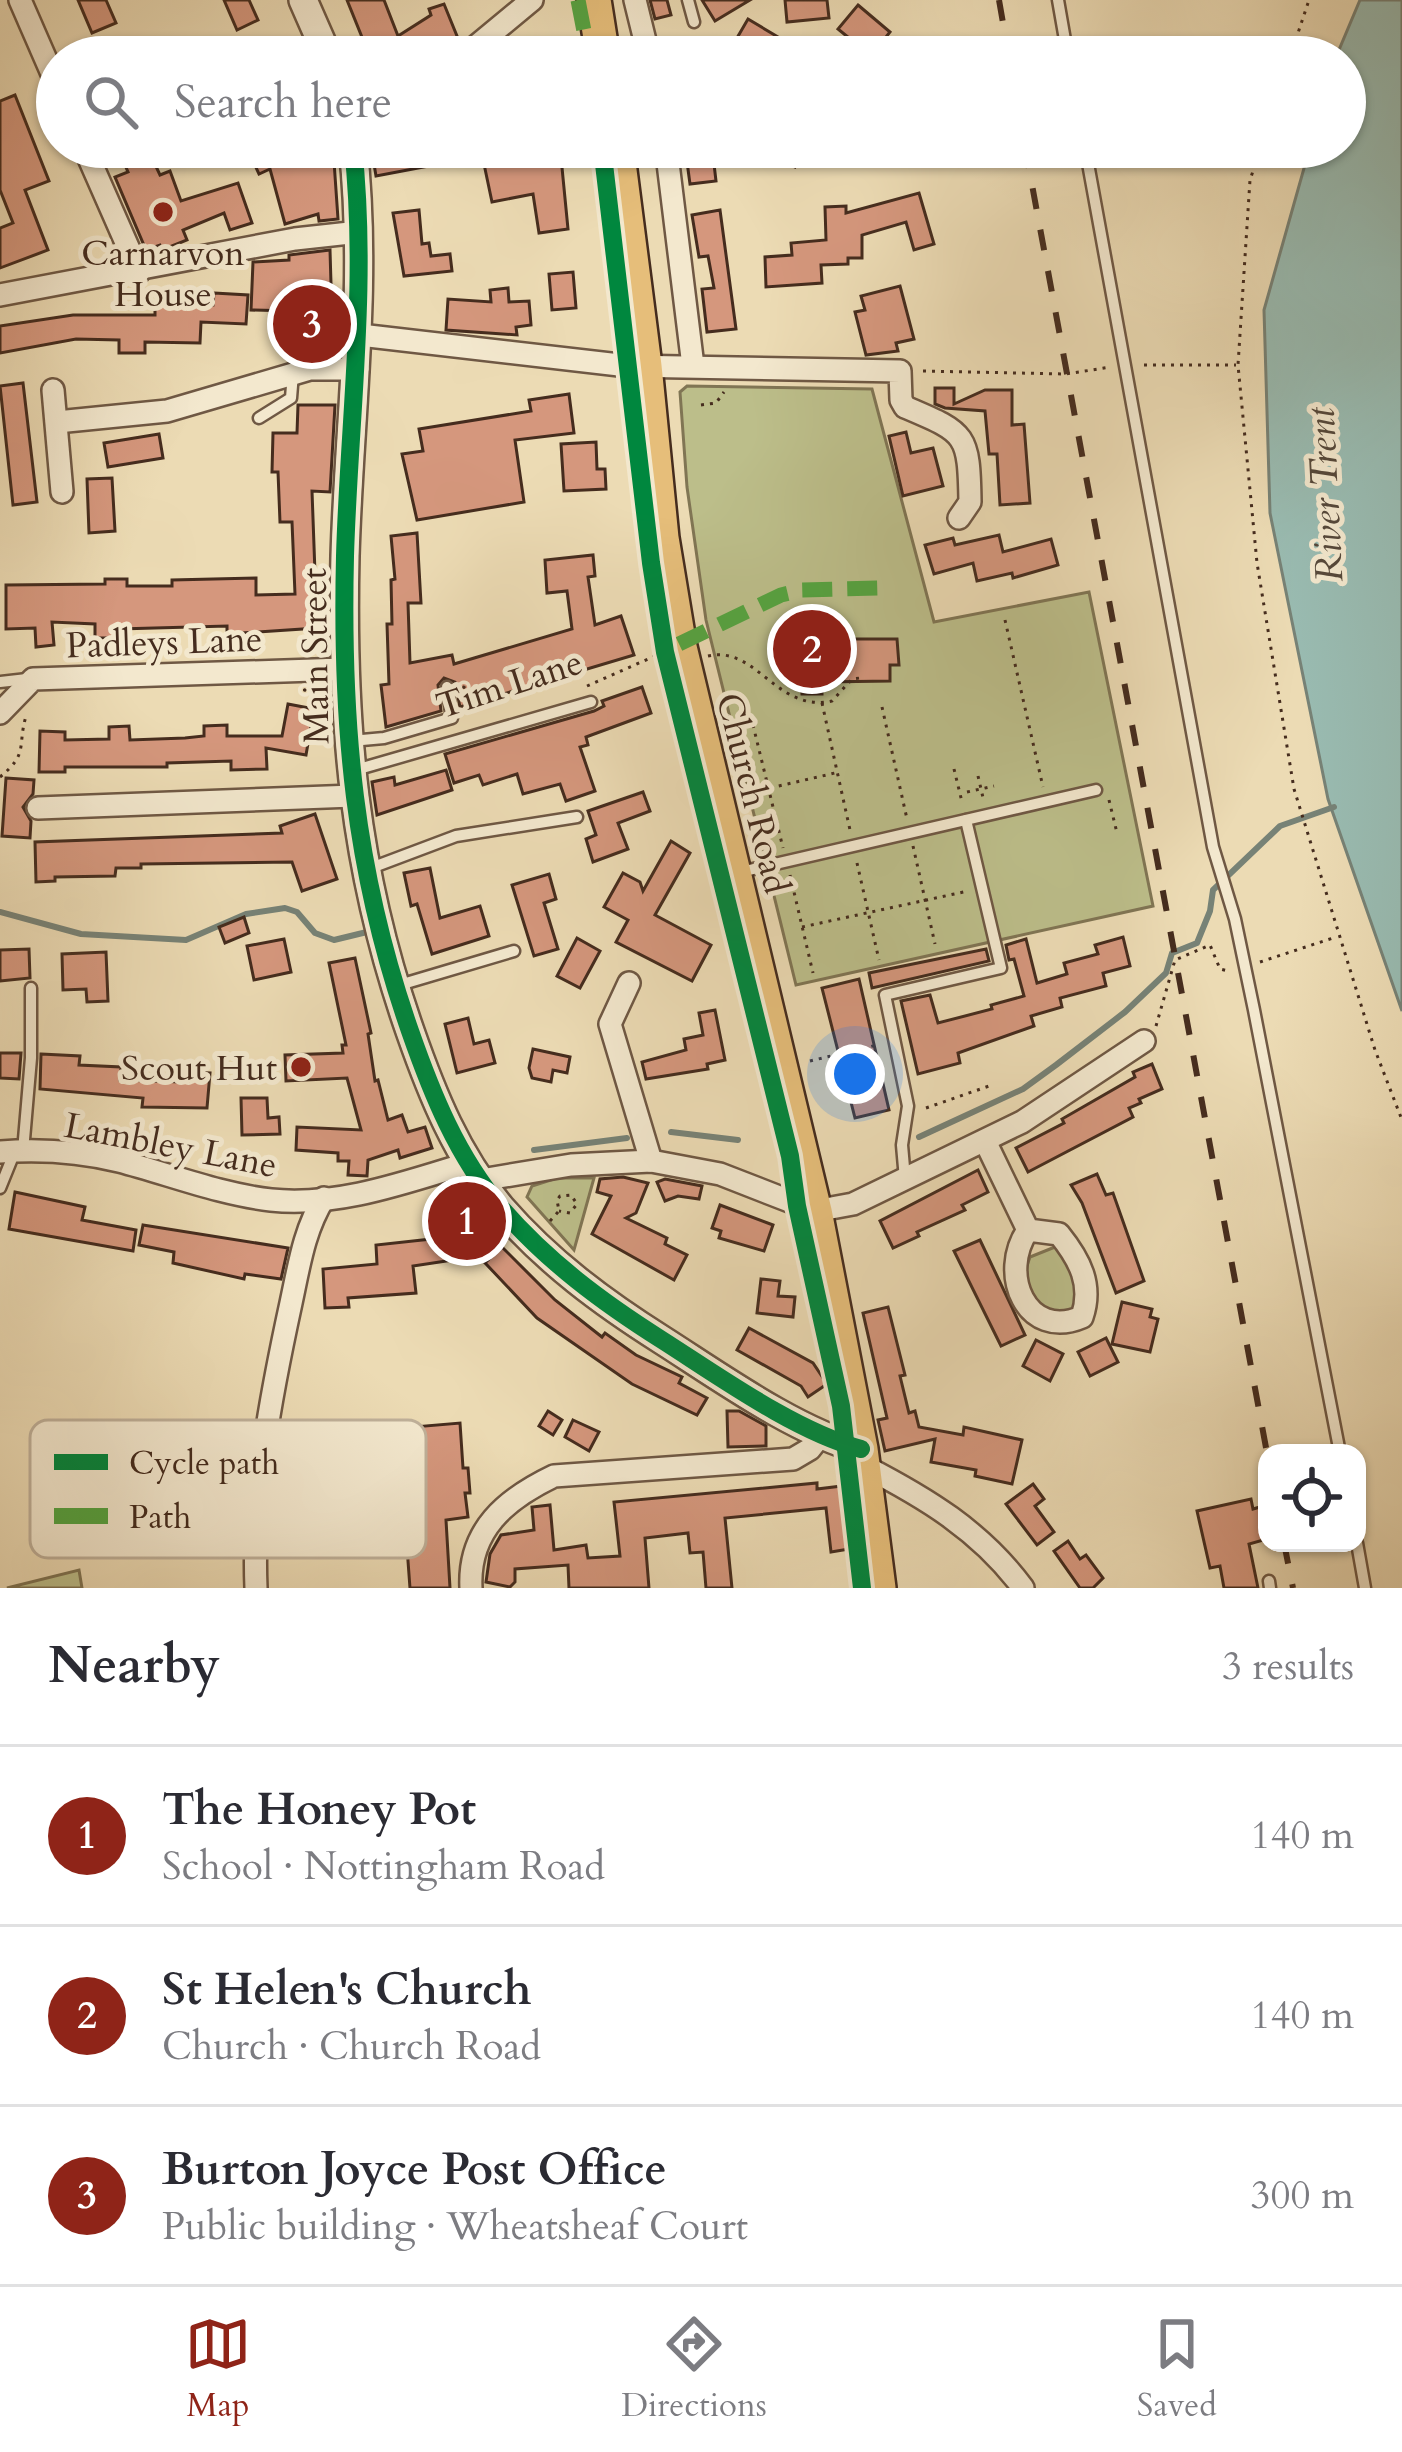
<!DOCTYPE html>
<meta charset="utf-8">
<style>
:root{--surface:#fff;--page:#f7f7f7;--text:#2b2b33;--muted:#7c7c81;--line:#e1e1e2;--accent:#8f2418}
body{margin:0;font-family:Cardo,serif;background:var(--page);color:var(--text)}
.controls{position:absolute;right:36px;bottom:36px;display:grid;overflow:hidden;border-radius:24px;box-shadow:0 3px 9px #0004}
.controls button{width:108px;height:108px;display:grid;place-items:center;padding:0;border:0;border-bottom:3px solid var(--line);background:var(--surface);color:var(--text);font:60px sans-serif}
.you{position:absolute;left:855px;top:1074px;width:42px;height:42px;margin:-30px;border:9px solid #fff;border-radius:50%;background:#1a73e8;box-shadow:0 0 0 18px #1a73e833}
.badge{display:grid;place-items:center;width:78px;height:78px;border-radius:50%;background:var(--accent);color:#fff;font-size:39px;font-weight:700}
.pin{position:absolute;translate:-50% -50%;border:6px solid #fff;box-shadow:0 3px 12px #0006}
.list{margin:0;padding:0;list-style:none}
h2{display:flex;justify-content:space-between;align-items:center;height:156px;margin:0;padding:0 48px;font-size:51px}
h2 small{font-size:39px;font-weight:400;color:var(--muted)}
.list li{display:grid;grid-template-columns:78px 1fr auto;gap:36px;align-items:center;box-sizing:border-box;height:180px;padding:0 48px;border-top:3px solid var(--line)}
.list b{display:block;font-size:45px;white-space:nowrap}
.list p{margin:0;font-size:39px;white-space:nowrap;color:var(--muted)}
.list em{font-size:39px;font-style:normal;color:var(--muted)}
.icon{flex:none;width:66px;height:66px;fill:none;stroke:currentColor;stroke-width:2;stroke-linecap:round;stroke-linejoin:round}
.map{position:relative;flex:none;width:1402px;height:1588px;overflow:hidden}
.search{position:absolute;background:var(--surface);box-shadow:0 3px 9px #0004;left:36px;right:36px;top:36px;height:132px;display:flex;align-items:center;gap:30px;box-sizing:border-box;padding:0 42px;border-radius:66px;color:var(--muted);font-size:45px}
.sheet{height:696px;background:var(--surface)}
nav{display:flex;justify-content:space-around;align-items:center;box-sizing:border-box;height:168px;border-top:3px solid var(--line);background:var(--surface);font-size:33px;color:var(--muted)}
nav a{display:grid;justify-items:center;gap:6px}
nav .on{color:var(--accent)}
.map>svg:first-child{display:block}
.green{fill:#bcbe8a;stroke:#807554;stroke-width:3}
.water{fill:#99bbb1;stroke:#778276;stroke-width:3}
.lines{fill:none;stroke-linecap:round;stroke-linejoin:round}
.stream{stroke:#778276;stroke-width:6}
.building{fill:#d5977d;stroke:#452c1e;stroke-width:3}
.service-casing{stroke:#6f5844;stroke-width:15}
.minor-casing{stroke:#6f5844;stroke-width:26}
.tertiary-casing{stroke:#6f5844;stroke-width:32}
.primary-casing{stroke:#452c1e;stroke-width:38}
.path{stroke:#452c1e;stroke-width:3;stroke-dasharray:3 6;stroke-linecap:butt}
.service{stroke:#f3e8ce;stroke-width:10}
.minor{stroke:#f3e8ce;stroke-width:21}
.tertiary{stroke:#f3e8ce;stroke-width:27}
.primary{stroke:#e6be7a;stroke-width:33}
.rail{stroke:#452c1e;stroke-width:6;stroke-dasharray:21 21;stroke-linecap:butt}
.quiet{stroke:#55a441;stroke-width:15;stroke-dasharray:30 15;stroke-linecap:butt}
.cycleway-casing{stroke:#f3e8ce;stroke-width:26}
.cycleway{stroke:#00873e;stroke-width:18}
.poi-dot{fill:#8f2418;stroke:#f3e8ce;stroke-width:4.5}
.labels{text-anchor:middle;stroke-width:10;stroke-linejoin:round;paint-order:stroke}
.poi-label{font-size:36px;fill:#452c1e;stroke:#f3e8ce}
.street-label{font-size:36px;fill:#452c1e;stroke:#f3e8ce}
.water-label{font-size:39px;font-style:italic;fill:#56493b;stroke:#f3e8ce}
.key{fill:#f3e8ce;stroke:#bfb099;stroke-width:3}
.key-label{font-size:33px;fill:#452c1e}
</style>
<div class="map">
<svg width="1402" height="1588" viewBox="0 0 1402 1588">
<rect width="100%" height="100%" fill="#ecdbb4"/>
<filter id="stains"><feTurbulence type="fractalNoise" baseFrequency=".00167" numOctaves="4"/><feColorMatrix values="0 0 0 0 .2 0 0 0 0 .09 0 0 0 0 .02 0 0 0 .5 -.17"/></filter>
<radialGradient id="worn" r=".72"><stop offset=".6" stop-color="#630" stop-opacity="0"/><stop offset="1" stop-color="#630" stop-opacity=".3"/></radialGradient>
<g class="green">
<polygon points="687,386 872,389 934,622 1089,592 1153,906 796,985 706,620 687,487 680,392"/>
<polygon points="557,1178 594,1178 574,1250 527,1197 532,1186"/>
<path d="M 1055,1247 C 1079,1260 1082,1288 1075,1311 L 1057,1319 C 1036,1304 1018,1283 1030,1257 Z"/>
<polygon points="79,1570 82,1588 7,1588"/>
</g>
<polygon class="water" points="1360,0 1402,0 1402,1011 1328,799 1270,513 1264,310 1310,147 1345,147 1345,57 1336,57"/>
<g class="lines">
<g class="stream">
<polyline points="0,912 81,934 186,940 246,914 285,908 297,912 315,933 334,940 371,931"/>
<polyline points="671,1132 738,1140"/>
<polyline points="919,1137 1023,1089 1056,1065 1125,1012 1166,973 1172,953 1197,943 1210,911 1213,890 1280,826 1334,807"/>
<polyline points="534,1150 627,1138"/>
</g>
</g>
<g class="building">
<polygon points="78,0 106,0 116,23 92,33"/>
<polygon points="224,0 249,0 258,20 237,30"/>
<polygon points="347,0 384,0 398,36 431,15 429,9 444,4 459,41 449,51 434,57 370,57"/>
<polygon points="650,0 667,0 671,15 655,19"/>
<polygon points="702,0 750,0 715,21"/>
<polygon points="785,0 827,0 829,18 787,22"/>
<polygon points="858,5 890,32 871,56 838,29"/>
<polygon points="748,19 778,37 766,57 742,57 730,50"/>
<polygon points="696,39 699,57 664,57 661,44"/>
<polygon points="15,95 49,181 25,190 48,250 0,268 0,228 13,223 0,190 0,101"/>
<polygon points="117,147 147,147 160,175 170,171 181,201 238,183 252,223 230,230 224,213 183,230 187,240 167,248 162,249 160,245 146,250 115,177 128,172"/>
<polygon points="277,147 333,147 338,219 319,221 318,214 285,224 270,169 259,174 252,159"/>
<polygon points="388,147 486,147 487,155 376,176 373,158 389,156"/>
<polygon points="528,147 560,147 568,229 539,233 533,194 492,202 484,164 529,155"/>
<polygon points="685,147 712,147 716,181 690,184"/>
<polygon points="750,147 805,147 795,167"/>
<polygon points="919,193 934,244 914,250 906,222 862,235 862,258 848,258 848,264 821,265 822,283 766,287 765,257 792,255 791,243 826,240 825,207 846,206 846,213"/>
<polygon points="419,210 422,244 429,243 431,256 450,254 452,271 404,276 393,213"/>
<polygon points="720,210 736,329 707,332 702,289 714,288 708,256 699,257 692,215"/>
<polygon points="330,250 333,352 292,354 291,311 251,310 253,262 289,260 289,255"/>
<polygon points="573,272 576,308 552,310 549,274"/>
<polygon points="900,286 914,339 896,343 898,351 866,355 855,312 865,310 861,296"/>
<polygon points="508,288 509,302 529,301 531,325 516,327 517,335 446,330 448,299 491,302 490,290"/>
<polygon points="214,293 248,295 246,324 201,322 200,343 145,342 145,353 119,353 119,340 76,339 0,353 0,326 73,315 155,315 155,304 213,305"/>
<polygon points="23,383 37,502 13,505 0,386"/>
<polygon points="935,388 954,388 954,404 985,390 1012,390 1012,425 1024,424 1030,503 1000,505 997,454 989,454 985,411 945,408 935,404"/>
<polygon points="569,394 574,433 515,440 524,502 417,520 402,454 423,451 419,429 531,411 529,400"/>
<polygon points="298,405 335,405 330,492 312,491 317,628 227,634 227,626 119,629 119,638 95,638 95,624 52,622 54,645 36,647 35,628 6,629 6,585 105,584 105,579 127,579 127,586 172,586 172,580 256,578 256,595 295,594 292,522 280,522 278,472 272,472 273,433 297,433"/>
<polygon points="906,432 911,453 933,448 943,486 903,496 889,436"/>
<polygon points="159,434 163,458 108,467 104,443"/>
<polygon points="596,442 597,469 605,469 606,489 564,491 561,444"/>
<polygon points="112,478 115,531 89,533 87,479"/>
<polygon points="417,533 421,603 408,603 410,663 452,655 454,664 572,629 567,591 547,593 545,560 593,555 595,576 588,577 595,625 621,616 634,655 460,707 455,682 444,678 438,685 441,711 386,727 381,685 389,684 387,624 392,624 391,580 395,579 391,536"/>
<polygon points="999,535 1003,552 1051,539 1058,565 1013,578 1012,573 977,581 973,563 934,574 925,545 953,538 955,545"/>
<polygon points="823,614 823,639 897,639 899,665 890,665 890,681 822,682 822,694 802,694 801,682 790,683 788,616"/>
<polygon points="642,687 651,713 586,737 588,745 580,747 595,791 566,801 560,784 523,794 517,774 483,785 479,775 454,783 445,754 594,711 604,706 602,701"/>
<polygon points="288,704 314,709 306,755 266,748 267,769 231,770 231,761 167,763 167,767 65,767 65,772 39,772 40,731 65,732 65,740 109,739 109,727 129,726 130,740 185,738 204,736 204,726 227,725 227,736 282,736"/>
<polygon points="446,770 452,790 377,815 372,782 394,777 395,785"/>
<polygon points="6,778 34,780 33,794 23,807 31,821 30,838 2,836"/>
<polygon points="643,792 650,811 618,823 628,849 593,862 586,839 596,835 588,811"/>
<polygon points="315,814 337,879 302,891 292,862 141,864 141,868 116,868 115,876 55,877 55,881 36,882 35,842 282,833 280,826"/>
<polygon points="671,841 690,853 655,915 711,945 692,981 616,942 628,920 604,907 623,873 640,882 643,891"/>
<polygon points="430,868 440,918 480,906 489,936 432,954 417,904 411,906 404,873"/>
<polygon points="549,874 556,899 544,903 558,949 534,956 512,885"/>
<polygon points="244,917 249,933 225,943 219,927"/>
<polygon points="1123,937 1130,966 1103,973 1106,986 1060,998 1062,1007 1031,1016 1034,1026 958,1053 960,1063 918,1074 901,1001 930,995 938,1023 992,1009 991,1005 1024,996 1014,959 1009,960 1006,945 1026,939 1037,983 1067,974 1064,963 1098,954 1095,945"/>
<polygon points="577,938 600,951 580,988 557,976"/>
<polygon points="284,939 291,972 254,980 247,946"/>
<polygon points="29,949 30,978 0,981 0,950"/>
<polygon points="986,949 989,961 872,988 869,973"/>
<polygon points="106,952 108,1001 87,1002 86,989 63,990 62,954"/>
<polygon points="355,958 371,1033 368,1034 375,1081 378,1080 388,1120 402,1115 408,1132 425,1127 432,1148 400,1158 398,1150 368,1160 367,1176 348,1175 349,1161 338,1161 338,1153 296,1150 297,1127 361,1130 347,1078 286,1081 285,1055 343,1053 342,1045 346,1045 329,963"/>
<polygon points="859,979 889,1110 855,1118 822,988"/>
<polygon points="715,1010 725,1060 707,1064 708,1069 646,1079 642,1062 686,1050 684,1039 703,1035 699,1013"/>
<polygon points="468,1018 474,1044 489,1040 495,1063 457,1073 445,1024"/>
<polygon points="533,1049 570,1057 567,1073 553,1070 551,1082 532,1078 529,1068"/>
<polygon points="0,1053 21,1053 19,1079 0,1078"/>
<polygon points="41,1054 80,1056 79,1065 121,1067 120,1080 181,1082 182,1072 210,1073 207,1108 142,1107 143,1098 40,1089"/>
<polygon points="1152,1064 1162,1089 1139,1099 1141,1103 1129,1108 1133,1117 1028,1172 1016,1148 1064,1123 1062,1119 1135,1077 1133,1072"/>
<polygon points="241,1098 267,1098 268,1118 279,1117 280,1134 242,1135"/>
<polygon points="978,1170 988,1192 962,1205 965,1210 917,1232 919,1236 893,1248 880,1221"/>
<polygon points="1097,1174 1106,1195 1113,1193 1144,1281 1116,1293 1082,1203 1071,1185"/>
<polygon points="623,1177 648,1183 636,1213 626,1218 667,1238 665,1244 687,1255 674,1280 592,1234 611,1196 597,1192 600,1179"/>
<polygon points="665,1179 702,1186 699,1199 678,1196 665,1201 657,1182"/>
<polygon points="15,1192 85,1207 82,1220 136,1230 133,1251 9,1229"/>
<polygon points="472,1205 473,1213 480,1212 487,1261 502,1247 555,1300 602,1337 605,1333 636,1355 682,1377 679,1383 707,1398 697,1415 632,1384 537,1318 454,1230 451,1208"/>
<polygon points="720,1205 773,1225 764,1251 719,1238 721,1231 712,1228"/>
<polygon points="143,1225 288,1248 281,1279 245,1274 244,1279 173,1263 174,1252 139,1245"/>
<polygon points="450,1237 453,1260 413,1266 416,1293 348,1298 349,1307 325,1308 323,1269 377,1264 376,1245"/>
<polygon points="980,1240 1025,1335 1001,1346 954,1251"/>
<polygon points="761,1279 780,1281 778,1296 795,1297 793,1317 757,1313"/>
<polygon points="1122,1302 1152,1309 1150,1317 1158,1319 1150,1352 1112,1344"/>
<polygon points="888,1307 905,1375 900,1376 909,1413 915,1411 919,1427 963,1435 964,1427 1022,1440 1012,1484 975,1476 976,1470 931,1462 935,1439 885,1451 878,1420 887,1418 863,1313"/>
<polygon points="749,1328 813,1363 827,1384 808,1397 801,1386 737,1350"/>
<polygon points="1106,1338 1118,1362 1090,1376 1078,1352"/>
<polygon points="1036,1340 1063,1354 1050,1381 1023,1366"/>
<polygon points="548,1411 562,1420 553,1435 539,1426"/>
<polygon points="727,1411 739,1411 766,1426 766,1446 728,1447"/>
<polygon points="573,1420 599,1432 589,1451 565,1437"/>
<polygon points="460,1423 463,1468 468,1468 470,1493 465,1493 468,1517 446,1520 450,1588 410,1588 404,1507 411,1506 409,1482 415,1481 417,1474 413,1427"/>
<polygon points="817,1483 817,1489 842,1486 849,1549 831,1552 826,1508 725,1518 732,1588 706,1588 703,1552 690,1553 688,1533 645,1538 649,1588 569,1588 568,1565 515,1569 515,1582 510,1587 486,1582 490,1554 501,1535 534,1530 532,1507 550,1505 554,1550 586,1545 588,1558 620,1556 614,1502"/>
<polygon points="1033,1484 1044,1499 1035,1506 1054,1532 1037,1545 1006,1504"/>
<polygon points="1251,1499 1253,1509 1260,1507 1267,1539 1249,1544 1258,1588 1224,1588 1220,1566 1210,1568 1197,1511"/>
<polygon points="1068,1541 1080,1559 1086,1555 1103,1578 1093,1588 1080,1588 1054,1551"/>
</g>
<g class="lines">
<g class="service-casing">
<g id="service">
<polyline points="688,0 694,22"/>
<polyline points="1058,0 1068,57"/>
<polyline points="1085,147 1213,847 1235,919 1254,1010 1340,1453"/>
<polyline points="259,418 291,398 293,373"/>
<polyline points="0,682 27,679"/>
<polyline points="351,741 384,738 452,718 447,687"/>
<polyline points="352,771 591,702"/>
<polyline points="371,868 456,836 577,817"/>
<polyline points="736,873 1096,790"/>
<polyline points="396,986 514,951"/>
<polyline points="23,1151 31,1058 31,988"/>
<polyline points="905,1179 902,1145 908,1106 885,995 1001,968 966,820"/>
<polyline points="0,1188 15,1151"/>
<polyline points="1357,1543 1365,1588"/>
<polyline points="1269,1581 1270,1588"/>
</g>
</g>
<g class="minor-casing">
<g id="minor">
<polyline points="20,0 57,85"/>
<polyline points="635,0 649,57"/>
<polyline points="463,57 532,0"/>
<polyline points="84,147 139,272"/>
<polyline points="666,147 693,366"/>
<polyline points="0,295 295,239 359,232"/>
<path d="M 360,335 L 628,366 L 900,371 L 901,400 L 905,407 C 966,433 969,433 970,502 L 959,518"/>
<polyline points="53,390 62,492"/>
<polyline points="57,422 167,411 310,369 358,369"/>
<polyline points="0,713 33,679 344,669"/>
<polyline points="38,808 353,796"/>
<polyline points="629,983 610,1024 651,1161"/>
<path d="M 985,1141 L 1028,1230 L 1059,1234 C 1080,1260 1093,1285 1082,1317 C 1026,1341 998,1273 1028,1230"/>
<path d="M 0,1152 C 39,1149 81,1152 119,1161 C 169,1174 219,1194 271,1200 C 338,1207 406,1182 469,1163"/>
<polyline points="481,1180 571,1165 651,1161 720,1174 815,1211 853,1204 1022,1122 1144,1041"/>
<path d="M 864,1466 C 926,1498 981,1531 1023,1588"/>
<path d="M 256,1588 C 252,1494 271,1395 291,1303 C 299,1266 304,1230 324,1198"/>
<path d="M 471,1588 C 468,1530 506,1499 554,1476 L 793,1459 L 810,1449 L 822,1434"/>
</g>
</g>
<g class="tertiary-casing">
<g id="tertiary">
<polyline points="303,0 328,57"/>
<path d="M 353,147 C 368,285 349,419 345,556 C 341,725 354,871 410,1031 C 432,1094 457,1156 501,1208 C 548,1262 602,1302 662,1340 C 720,1377 795,1431 861,1449"/>
</g>
</g>
<g class="primary-casing">
<g id="primary">
<polyline points="594,0 603,57"/>
<polyline points="617,147 645,366 662,538 680,647 815,1211 861,1449 879,1588"/>
</g>
</g>
<g class="path">
<polyline points="1290,57 1309,0"/>
<polyline points="1261,147 1250,180 1238,365 1257,563 1294,789 1375,1050 1402,1120"/>
<polyline points="1144,365 1236,365"/>
<polyline points="923,371 1066,374 1111,367"/>
<polyline points="701,405 716,403 724,392"/>
<polyline points="1005,620 1043,787"/>
<path d="M 708,656 C 757,645 776,713 832,701 L 852,679 L 860,678"/>
<polyline points="587,686 655,656"/>
<polyline points="822,703 850,830"/>
<polyline points="882,707 907,819"/>
<polyline points="753,725 783,848"/>
<polyline points="954,769 962,802"/>
<polyline points="978,776 984,802"/>
<path d="M 0,777 C 29,753 17,747 26,716"/>
<polyline points="770,788 835,773"/>
<polyline points="967,792 994,786"/>
<polyline points="1109,800 1117,833"/>
<polyline points="913,846 935,944"/>
<polyline points="857,863 879,960"/>
<polyline points="790,875 813,973"/>
<polyline points="802,927 968,891"/>
<polyline points="1260,962 1336,937"/>
<polyline points="1156,1026 1175,960 1210,945 1220,969 1228,971"/>
<polyline points="810,1061 877,1045"/>
<polyline points="926,1108 992,1085"/>
<polyline points="550,1221 559,1211 557,1200 560,1196 571,1195 577,1204 570,1213 559,1211"/>
</g>
<use href="#service" class="service"/>
<use href="#minor" class="minor"/>
<use href="#tertiary" class="tertiary"/>
<use href="#primary" class="primary"/>
<g class="rail">
<polyline points="999,0 1009,57"/>
<polyline points="1025,147 1267,1453"/>
<polyline points="1284,1543 1293,1588"/>
</g>
<g class="quiet">
<polyline points="578,0 589,57"/>
<polyline points="679,644 781,595 802,590 878,588"/>
</g>
<g class="cycleway-casing">
<g id="cycleway">
<path d="M 353,147 C 368,285 349,419 345,556 C 341,725 354,871 410,1031 C 432,1094 457,1156 501,1208 C 548,1262 602,1302 662,1340 C 720,1377 795,1431 861,1449"/>
<polyline points="602,147 651,563 665,652 790,1156 797,1206 841,1406 862,1588"/>
</g>
</g>
<use href="#cycleway" class="cycleway"/>
</g>
<g class="poi-dot">
<circle cx="163" cy="212" r="12"/>
<circle cx="301" cy="1067" r="12"/>
</g>
<g class="labels">
<g class="poi-label">
<text x="163" y="265">Carnarvon<tspan x="163" dy="41">House</tspan></text>
<text x="277" y="1080" text-anchor="end">Scout Hut</text>
</g>
<g class="street-label">
<text transform="translate(164 641) rotate(-2)" y="13">Padleys Lane</text>
<text transform="translate(314 656) rotate(-91)" y="13">Main Street</text>
<text transform="translate(509 683) rotate(-18)" y="13">Tim Lane</text>
<text transform="translate(754 793) rotate(76)" y="13">Church Road</text>
<text transform="translate(171 1144) rotate(11)" y="13">Lambley Lane</text>
</g>
<g class="water-label">
<text transform="translate(1324 495) rotate(-93)" y="14">River Trent</text>
</g>
</g>
<rect x="30" y="1420" width="396" height="138" rx="18" class="key"/>
<rect x="54" y="1454" width="54" height="16" fill="#00873e"/>
<rect x="54" y="1508" width="54" height="16" fill="#55a441"/>
<g class="key-label">
<text x="129" y="1474">Cycle path</text>
<text x="129" y="1528">Path</text>
</g>
<rect width="100%" height="100%" filter="url(#stains)"/>
<rect width="100%" height="100%" fill="url(#worn)"/>
</svg>
<div class="controls">
<button><svg class="icon" aria-label="locate" viewBox="0 0 24 24"><circle cx="12" cy="12" r="6"/><path d="M12 2v4M12 18v4M2 12h4M18 12h4"/></svg></button>
</div>
<div class="you"></div>
<div class="pin badge" style="left:467px;top:1221px">1</div>
<div class="pin badge" style="left:812px;top:649px">2</div>
<div class="pin badge" style="left:312px;top:324px">3</div>
<div class="search"><svg class="icon" aria-label="search" viewBox="0 0 24 24"><circle cx="10" cy="10" r="6"/><path d="M15 15l6 6"/></svg>Search here</div>
</div>
<section class="sheet">
<h2>Nearby<small>3 results</small></h2>
<ul class="list">
<li><span class="badge">1</span><div><b>The Honey Pot</b><p>School · Nottingham Road</p></div><em>140 m</em></li>
<li><span class="badge">2</span><div><b>St Helen's Church</b><p>Church · Church Road</p></div><em>140 m</em></li>
<li><span class="badge">3</span><div><b>Burton Joyce Post Office</b><p>Public building · Wheatsheaf Court</p></div><em>300 m</em></li>
</ul>
</section>
<nav>
<a class="on"><svg class="icon" aria-label="map" viewBox="0 0 24 24"><path d="M3 6l6-2 6 2 6-2v14l-6 2-6-2-6 2zM9 4v14M15 6v14"/></svg>Map</a>
<a><svg class="icon" aria-label="directions" viewBox="0 0 24 24"><path d="M12 3l9 9-9 9-9-9zM9 14v-3h6M13 9l2 2-2 2"/></svg>Directions</a>
<a><svg class="icon" aria-label="saved" viewBox="0 0 24 24"><path d="M7 4h10v16l-5-4-5 4z"/></svg>Saved</a>
</nav>
